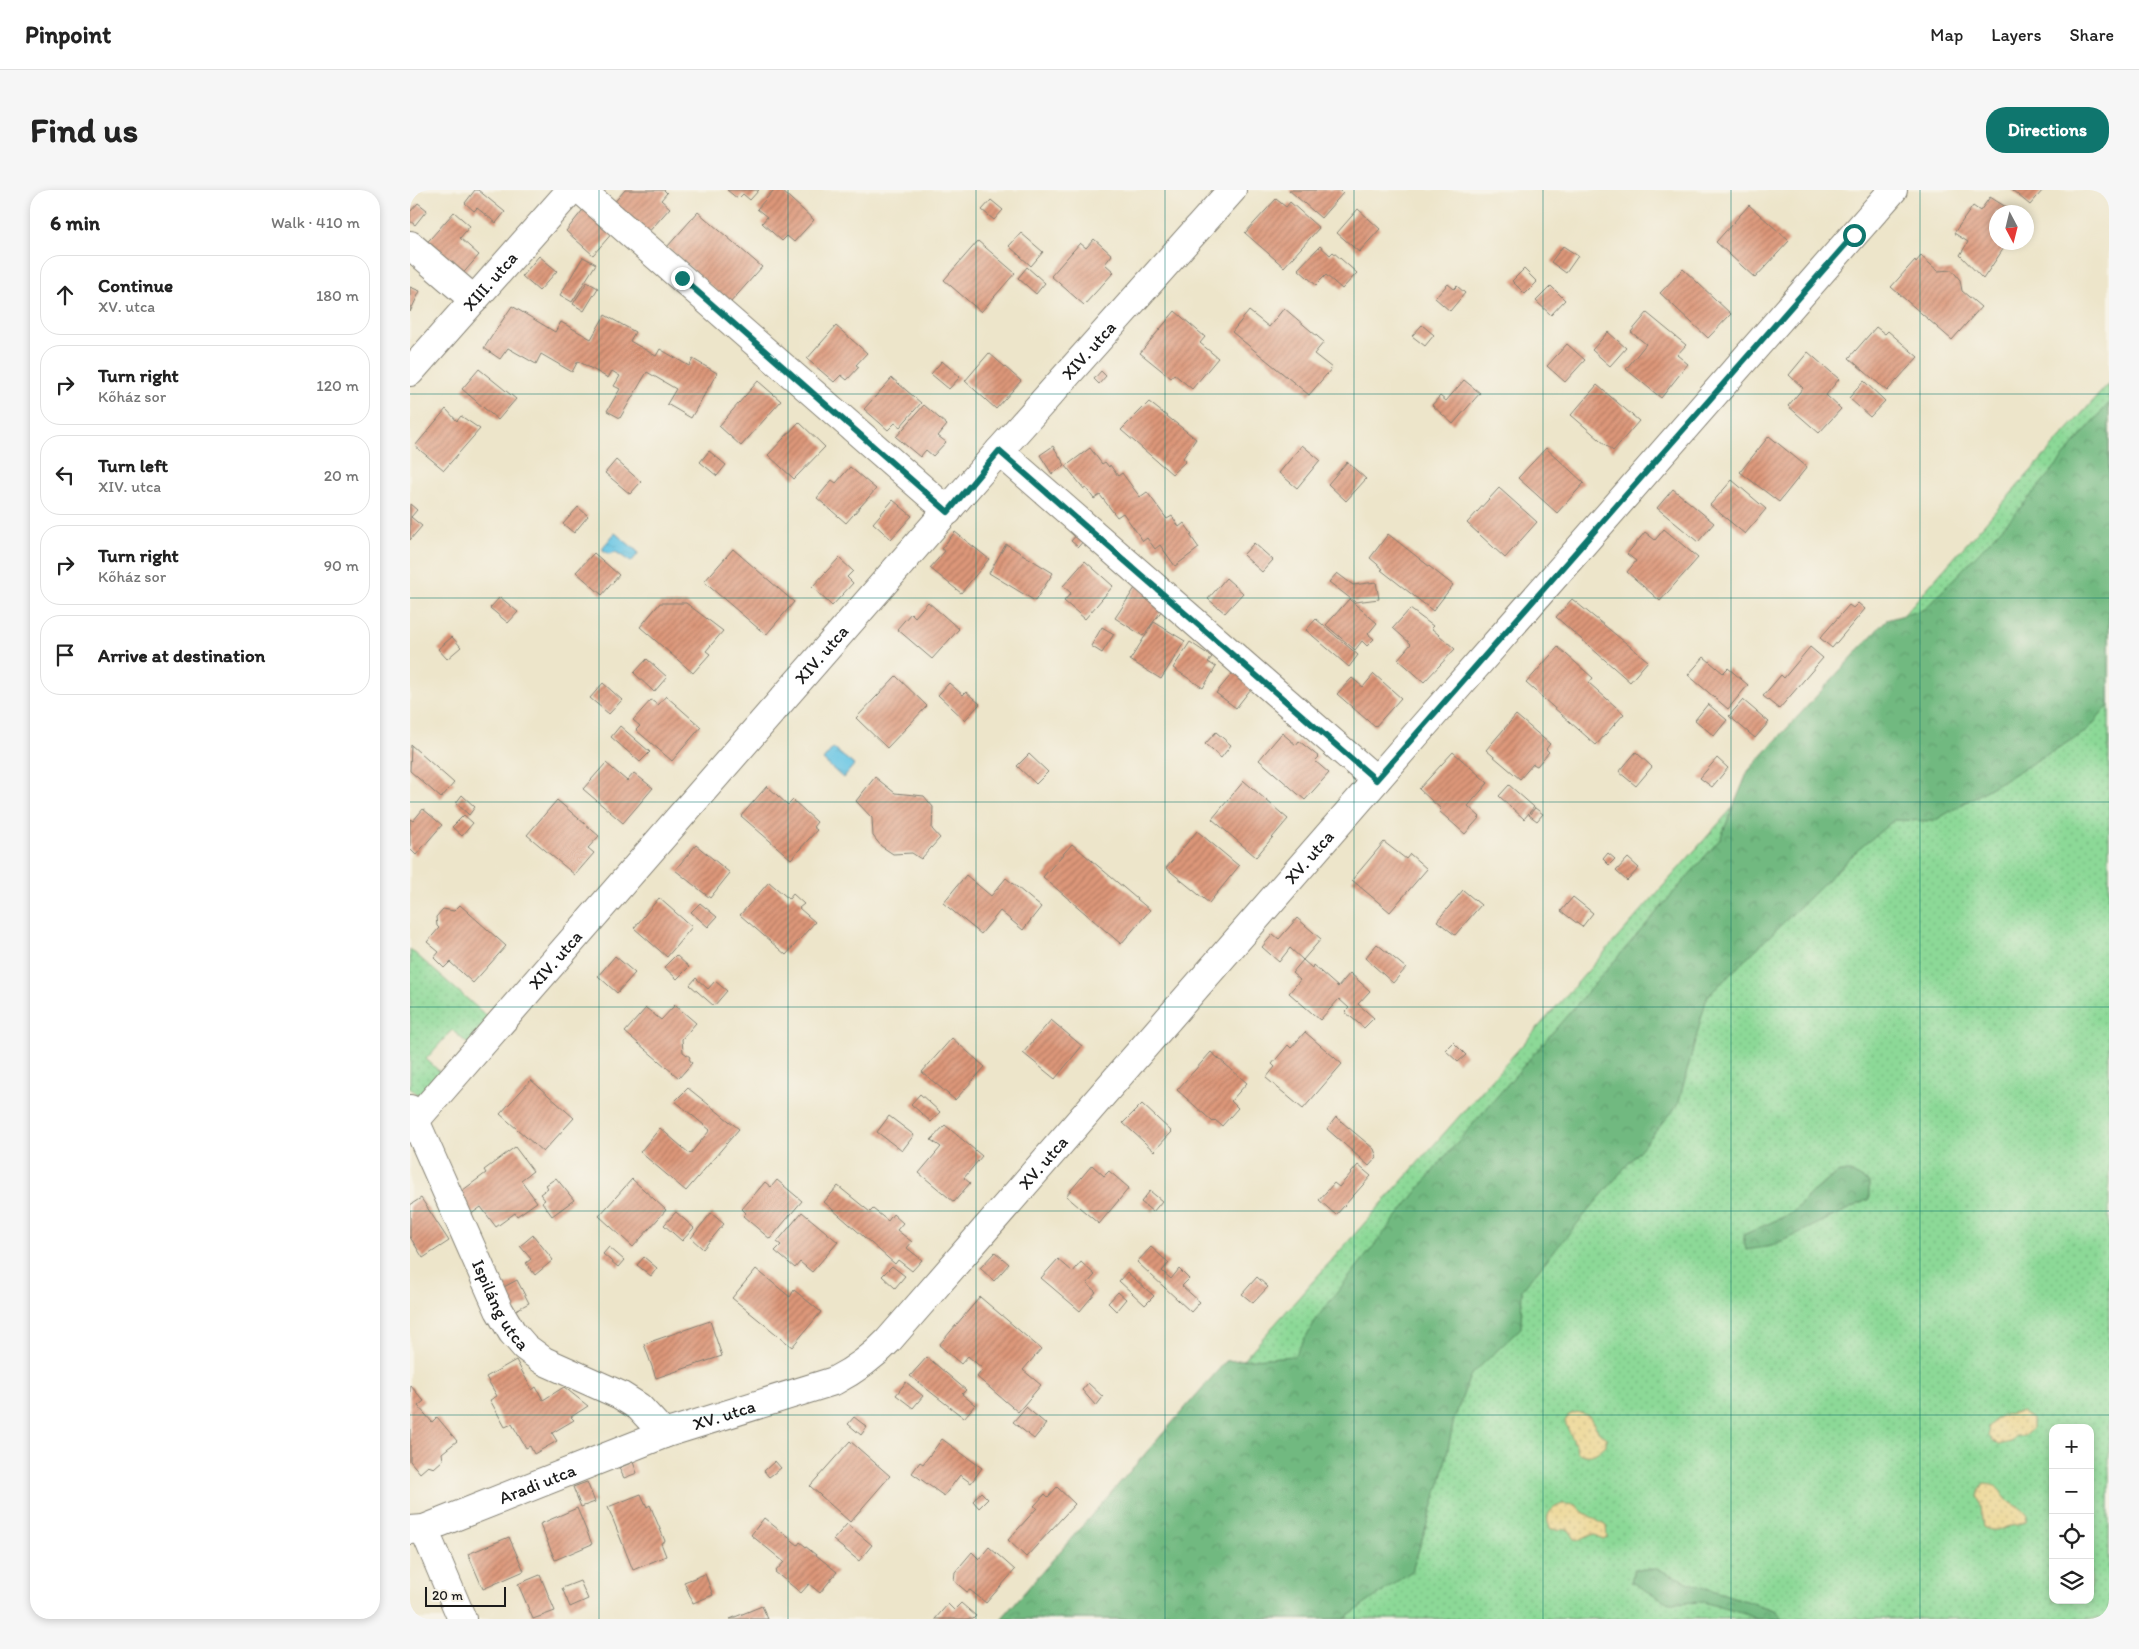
<!DOCTYPE html>
<meta charset="utf-8">
<style>
:root{--surface:#fff;--page:#f6f6f6;--text:#222;--muted:#767676;--line:#e0e0e0;--accent:#0f766e}
body{margin:0;font-family:Itim,sans-serif;background:var(--page);color:var(--text)}
.controls{position:absolute;right:15px;bottom:15px;display:grid;overflow:hidden;border-radius:10px;box-shadow:0 2px 8px #0003}
.controls button{width:45px;height:45px;display:grid;place-items:center;padding:0;border:0;border-bottom:1px solid var(--line);background:var(--surface);color:var(--text);font:25px sans-serif}
.compass{position:absolute;left:1579px;top:15px;width:45px;height:45px;border-radius:50%;background:var(--surface);box-shadow:0 2px 8px #0003;rotate:173deg}
.scale{position:absolute;left:15px;bottom:12px;width:81px;box-sizing:border-box;padding-left:5px;border:2px solid #1c1c1c;border-top:0;font-size:14px;line-height:18px;white-space:nowrap;color:#1c1c1c;-webkit-text-stroke:4px #f7f3e8;paint-order:stroke}
.stop{position:absolute;width:15px;height:15px;margin:-11px;border:4px solid #0f766e;border-radius:50%;background:#fff}
.stop.end{background:#0f766e;border-color:#fff;box-shadow:0 1px 5px #0008}
.list{margin:0;padding:0;list-style:none}
h2{display:flex;justify-content:space-between;align-items:center;height:65px;margin:0;padding:0 20px;font-size:21px}
h2 small{font-size:16px;font-weight:400;color:var(--muted)}
.list li{display:grid;grid-template-columns:32px 1fr auto;gap:15px;align-items:center;box-sizing:border-box;height:80px;margin:0 10px 10px;padding:0 10px;border:1px solid var(--line);border-radius:20px}
.list b{display:block;font-size:19px;white-space:nowrap}
.list p{margin:0;font-size:16px;white-space:nowrap;color:var(--muted)}
.list em{font-size:16px;font-style:normal;color:var(--muted)}
.icon{flex:none;width:28px;height:28px;fill:none;stroke:currentColor;stroke-width:2;stroke-linecap:round;stroke-linejoin:round}
.map{position:relative;flex:none;width:1699px;height:1429px;overflow:hidden;border-radius:20px}
header{display:flex;align-items:center;gap:30px;box-sizing:border-box;height:70px;padding:0 25px;background:var(--surface);border-bottom:1px solid var(--line)}
header strong{font-size:24px}
nav{display:flex;gap:28px;margin-inline-start:auto;font-size:18px}
.intro{display:flex;align-items:center;justify-content:space-between;box-sizing:border-box;height:120px;padding:0 30px}
h1{margin:0;font-size:35px}
.button{padding:12px 22px;border-radius:20px;background:var(--accent);color:#fff;font-size:18px;font-weight:700}
main{display:flex;gap:30px;padding:0 30px}
aside{flex:1;background:var(--surface);border-radius:20px;box-shadow:0 2px 8px #0003}
.map>svg:first-child{display:block}
.grass{fill:url(#grass-dots);stroke:#547a5a;fill-rule:evenodd}
.forest{fill:url(#forest-crowns);stroke:#466a4e}
.sand{fill:url(#sand-dots);stroke:#857b5d}
.water{fill:url(#water-ripples);stroke:#417080}
.building{fill:url(#building-hatch)}
.lines{fill:none;stroke-linecap:round;stroke-linejoin:round}
.minor-casing{stroke:#848073;stroke-width:30}
.minor{stroke:#fff;stroke-width:28}
.route{stroke:#0f766e;stroke-width:6}
.grid{fill:none;stroke:#0f766e;stroke-width:1;stroke-opacity:0.55}
.labels{text-anchor:middle;stroke-width:4.5;stroke-linejoin:round;paint-order:stroke}
.street-label{font-size:18px;fill:#1c1c1c;stroke:#f7f3e8}
</style>
<header>
<strong>Pinpoint</strong>
<nav><a>Map</a><a>Layers</a><a>Share</a></nav>
</header>
<div class="intro"><h1>Find us</h1><a class="button">Directions</a></div>
<main>
<aside>
<h2>6 min<small>Walk · 410 m</small></h2>
<ul class="list">
<li><svg class="icon" aria-label="ahead" viewBox="0 0 24 24"><path d="M12 20V5M6 11l6-6 6 6"/></svg><div><b>Continue</b><p>XV. utca</p></div><em>180 m</em></li>
<li><svg class="icon" aria-label="right" viewBox="0 0 24 24"><path d="M7 20v-9h11M14 6l5 5-5 5"/></svg><div><b>Turn right</b><p>Kőház sor</p></div><em>120 m</em></li>
<li><svg class="icon" aria-label="left" viewBox="0 0 24 24"><path d="M17 20v-9H6M10 6l-5 5 5 5"/></svg><div><b>Turn left</b><p>XIV. utca</p></div><em>20 m</em></li>
<li><svg class="icon" aria-label="right" viewBox="0 0 24 24"><path d="M7 20v-9h11M14 6l5 5-5 5"/></svg><div><b>Turn right</b><p>Kőház sor</p></div><em>90 m</em></li>
<li><svg class="icon" aria-label="arrive" viewBox="0 0 24 24"><path d="M6 21V4h12l-3 4 3 4H6"/></svg><div><b>Arrive at destination</b></div></li>
</ul>
</aside>
<div class="map">
<svg width="1699" height="1429" viewBox="0 0 1699 1429">
<defs>
<pattern id="grass-dots" width="8" height="8" patternUnits="userSpaceOnUse" patternTransform="scale(1.25)"><rect width="8" height="8" fill="#8cd997"/><path d="M2 2h.1M6 6h.1" fill="none" stroke="#78ba82" stroke-width="1.8" stroke-linecap="round"/></pattern>
<pattern id="forest-crowns" width="20" height="18" patternUnits="userSpaceOnUse" patternTransform="scale(1.25)"><rect width="20" height="18" fill="#71b980"/><path d="M2 6a3 3 0 1 1 6 0M12 15a3 3 0 1 1 6 0" fill="none" stroke="#619e6e"/></pattern>
<pattern id="sand-dots" width="8" height="8" patternUnits="userSpaceOnUse" patternTransform="scale(1.25)"><rect width="8" height="8" fill="#eeda9e"/><path d="M2 2h.1M6 6h.1" fill="none" stroke="#ccba88" stroke-width="1.8" stroke-linecap="round"/></pattern>
<pattern id="water-ripples" width="26" height="14" patternUnits="userSpaceOnUse" patternTransform="scale(1.25)"><rect width="26" height="14" fill="#66c5e4"/><path d="M2 4q2-2 4 0t4 0M15 11q2-2 4 0t4 0" fill="none" stroke="#58a9c3"/></pattern>
<pattern id="building-hatch" width="6" height="6" patternUnits="userSpaceOnUse" patternTransform="scale(1.25)"><rect width="6" height="6" fill="#dd9779"/><path d="M-1 1l2-2M0 6l6-6M5 7l2-2" fill="none" stroke="#b27a62"/></pattern>
</defs>
<rect width="100%" height="100%" fill="#f7f3e8"/>
<filter id="ink" filterUnits="userSpaceOnUse"><feTurbulence type="fractalNoise" baseFrequency=".02" numOctaves="2"/><feDisplacementMap in="SourceGraphic" scale="10" xChannelSelector="R" yChannelSelector="G"/><feConvolveMatrix kernelMatrix="1 2 1 2 8 2 1 2 1" color-interpolation-filters="sRGB"/></filter>
<filter id="wash" filterUnits="userSpaceOnUse"><feTurbulence type="fractalNoise" baseFrequency=".0096" numOctaves="4" result="noise"/><feDisplacementMap in="SourceGraphic" scale="20" xChannelSelector="R" yChannelSelector="G"/><feGaussianBlur stdDeviation="1.12" result="paint"/><feColorMatrix in="noise" values="0 0 0 0 0 0 0 0 0 0 0 0 0 0 0 0 0 1.4 0 .05"/><feComposite in="paint" operator="in"/></filter>
<g filter="url(#wash)">
<rect width="100%" height="100%" fill="#ede5ca"/>
<g class="grass">
<path d="M 1699,193 L 1699,1429 L 619,1429 L 609,1423 ZM 1643,1238 L 1680,1238 L 1680,1410 L 1643,1410 Z"/>
<polygon points="0,759 79,828 58,854 42,840 16,869 31,883 9,906 0,898"/>
</g>
<g class="forest">
<polygon points="1699,213 1699,515 1677,541 1524,631 1484,630 1448,660 1297,807 1268,915 1112,1099 1111,1138 1060,1186 1044,1230 1032,1287 1002,1381 934,1429 591,1429 816,1171 884,1166 909,1125 1031,971 1310,649 1338,581 1476,430 1515,419 1607,322"/>
<polygon points="1429,982 1440,982 1459,992 1459,1009 1362,1056 1336,1060 1333,1045 1382,1023 1402,1002"/>
<polygon points="1224,1379 1248,1379 1280,1393 1367,1421 1372,1429 1346,1429 1338,1425 1293,1412 1259,1413 1221,1392"/>
</g>
<g class="sand">
<path d="M 1167,1222 L 1179,1226 L 1188,1241 L 1196,1248 L 1196,1255 C 1186,1264 1180,1269 1167,1262 C 1165,1250 1158,1242 1155,1231 L 1159,1225 Z"/>
<path d="M 1611,1222 L 1622,1229 L 1622,1239 L 1614,1246 L 1605,1246 L 1601,1252 L 1588,1255 L 1579,1246 L 1578,1237 C 1588,1225 1596,1223 1611,1222 Z"/>
<path d="M 1573,1294 C 1590,1295 1588,1300 1598,1311 C 1604,1317 1612,1316 1617,1325 L 1616,1331 C 1610,1335 1606,1335 1600,1336 C 1589,1339 1585,1343 1573,1337 C 1570,1323 1574,1319 1567,1306 Z"/>
<path d="M 1153,1314 L 1166,1315 L 1173,1322 L 1196,1336 L 1197,1347 L 1193,1349 L 1184,1344 L 1171,1350 L 1165,1349 L 1159,1340 L 1141,1339 C 1133,1326 1140,1318 1153,1314 Z"/>
</g>
<g class="water">
<polygon points="205,343 227,361 228,364 221,372 206,362 199,364 193,360 193,357"/>
<polygon points="423,558 444,575 433,588 413,570"/>
</g>
<g id="blocks">
<g class="building">
<polygon points="65,0 68,0 95,22 86,33 67,18 64,21 55,13"/>
<polygon points="215,0 254,0 257,3 251,10 260,18 236,45 202,15"/>
<polygon points="317,0 349,0 340,10 333,4 328,9"/>
<polygon points="364,0 371,0 404,30 384,52 377,46 372,51 352,33 357,27 347,19"/>
<polygon points="879,0 930,0 933,3 911,28"/>
<polygon points="1602,0 1633,0 1620,15"/>
<polygon points="1580,7 1604,22 1586,22 1586,52 1598,52 1573,89 1550,65 1558,52 1544,43 1563,16 1570,21"/>
<polygon points="866,9 876,17 880,12 909,38 874,77 835,43"/>
<polygon points="581,10 593,20 584,30 572,20"/>
<polygon points="8,13 17,20 5,35 0,31 0,22"/>
<polygon points="1339,15 1379,51 1345,88 1306,52"/>
<polygon points="176,16 204,41 183,65 156,41"/>
<polygon points="948,19 970,39 949,62 927,43"/>
<polygon points="44,22 60,36 50,48 69,65 49,88 13,57"/>
<polygon points="288,22 352,77 320,113 257,57"/>
<polygon points="611,43 633,62 621,76 599,56"/>
<polygon points="684,49 702,65 695,74 704,82 674,115 641,86 670,53 676,58"/>
<polygon points="568,51 605,83 571,122 534,90"/>
<polygon points="910,56 920,65 923,62 947,83 932,99 916,85 906,95 888,79"/>
<polygon points="1153,56 1168,66 1156,83 1141,72"/>
<polygon points="129,66 147,81 129,101 112,86"/>
<polygon points="1511,66 1528,81 1542,80 1550,90 1552,101 1571,117 1542,150 1481,97 1505,70 1506,72"/>
<polygon points="173,67 186,74 162,112 150,105"/>
<polygon points="617,77 635,93 626,104 608,88"/>
<polygon points="1114,79 1127,92 1115,104 1102,91"/>
<polygon points="1273,79 1321,124 1298,148 1250,103"/>
<polygon points="177,92 188,98 174,121 163,114"/>
<polygon points="1038,94 1044,99 1047,96 1055,103 1040,121 1025,108"/>
<polygon points="1141,96 1155,110 1141,125 1126,111"/>
<polygon points="0,97 10,101 0,122"/>
<polygon points="102,116 145,142 151,132 181,149 195,125 225,142 220,151 246,166 250,159 279,176 283,169 307,183 281,228 257,214 266,199 237,182 210,228 197,221 210,199 204,196 210,186 202,181 198,188 168,171 162,182 131,164 126,174 98,158 90,169 74,158"/>
<polygon points="874,118 914,152 904,164 922,178 899,205 822,142 839,121 859,137"/>
<polygon points="765,121 795,147 790,153 808,168 782,199 764,184 761,188 730,163"/>
<polygon points="1237,123 1276,155 1267,165 1278,174 1251,208 1216,179 1236,154 1221,142"/>
<polygon points="1012,135 1024,145 1015,156 1002,146"/>
<polygon points="426,136 457,163 446,175 449,177 437,190 431,185 424,192 397,169"/>
<polygon points="1466,137 1475,144 1478,141 1508,167 1477,201 1439,168"/>
<polygon points="1198,142 1216,158 1200,176 1182,160"/>
<polygon points="1157,154 1175,170 1155,192 1137,176"/>
<polygon points="1398,162 1429,189 1416,205 1431,219 1409,243 1378,216 1393,198 1379,185"/>
<polygon points="579,163 611,191 586,219 555,191"/>
<polygon points="532,171 550,187 539,199 521,184"/>
<polygon points="69,179 106,209 88,230 52,199"/>
<polygon points="691,181 696,186 689,194 684,189"/>
<polygon points="482,188 511,213 490,237 485,233 478,240 454,219"/>
<polygon points="1054,190 1070,203 1043,234 1022,215 1030,206 1036,211"/>
<polygon points="348,191 371,211 331,256 309,236"/>
<polygon points="1454,191 1475,211 1460,227 1439,208"/>
<polygon points="1187,195 1229,231 1203,261 1161,225"/>
<polygon points="739,212 786,249 773,268 776,271 762,284 711,240"/>
<polygon points="514,215 537,235 528,246 536,252 523,266 516,260 510,267 486,247"/>
<polygon points="36,219 47,231 51,226 70,239 34,280 5,256"/>
<polygon points="389,232 415,257 384,289 358,265"/>
<polygon points="1359,246 1397,277 1369,312 1330,282"/>
<polygon points="892,255 910,270 887,298 869,283"/>
<polygon points="643,256 655,275 642,284 630,265"/>
<polygon points="680,258 692,274 695,272 699,277 700,275 708,286 712,283 730,307 737,302 757,329 762,326 769,337 774,333 782,344 780,345 789,358 765,376 750,355 745,359 737,348 733,351 713,323 707,327 690,305 684,309 676,298 674,299 656,276"/>
<polygon points="1136,258 1174,293 1147,323 1108,288"/>
<polygon points="299,261 316,275 307,286 290,272"/>
<polygon points="206,270 231,292 220,304 195,283"/>
<polygon points="937,272 956,289 936,311 918,294"/>
<polygon points="440,277 466,299 436,333 407,308 422,290 426,293"/>
<polygon points="1322,290 1356,319 1335,344 1300,315"/>
<polygon points="1089,298 1127,332 1095,368 1057,333"/>
<polygon points="1263,299 1304,333 1288,352 1247,318"/>
<polygon points="483,310 502,326 481,349 463,333"/>
<polygon points="0,314 7,320 1,327 12,336 0,350"/>
<polygon points="168,317 178,326 164,343 153,334"/>
<polygon points="1254,339 1288,368 1250,411 1217,382 1226,371 1217,364 1235,342 1245,350"/>
<polygon points="545,342 579,369 551,403 520,378 535,361 531,359"/>
<polygon points="669,342 676,348 668,357 661,351"/>
<polygon points="978,344 1043,395 1023,421 971,380 973,379 960,368"/>
<polygon points="844,353 863,370 852,382 833,365"/>
<polygon points="596,354 643,383 625,411 579,383"/>
<polygon points="323,359 384,412 356,445 294,392"/>
<polygon points="184,363 209,385 192,405 166,382"/>
<polygon points="429,368 443,381 437,387 443,393 422,416 402,397"/>
<polygon points="675,371 703,396 675,429 654,411 661,403 653,396"/>
<polygon points="927,383 943,395 966,392 969,409 945,412 919,392"/>
<polygon points="816,388 833,403 815,423 798,409"/>
<polygon points="727,395 755,416 733,446 705,428"/>
<polygon points="90,407 108,422 98,433 80,418"/>
<polygon points="939,409 967,433 958,444 964,449 957,456 952,451 945,460 916,435"/>
<polygon points="1162,409 1238,471 1220,492 1146,427"/>
<polygon points="518,412 549,439 522,469 487,439 501,423 505,427"/>
<polygon points="250,413 276,413 313,441 296,461 300,464 283,483 230,437"/>
<polygon points="1448,413 1455,419 1422,458 1410,448 1439,415 1443,418"/>
<polygon points="1000,419 1023,436 1021,438 1045,459 1014,492 988,469 1001,454 983,438"/>
<polygon points="906,429 948,465 939,477 896,440"/>
<polygon points="744,432 775,451 751,489 720,470"/>
<polygon points="692,437 704,444 692,463 681,456"/>
<polygon points="42,447 51,457 37,469 28,459"/>
<polygon points="780,452 802,467 798,472 806,477 793,498 763,478"/>
<polygon points="1148,457 1183,488 1179,493 1214,524 1186,555 1116,493"/>
<polygon points="1400,457 1413,468 1369,519 1353,506 1371,485 1374,488"/>
<polygon points="1294,467 1313,483 1318,478 1338,495 1318,519 1278,485"/>
<polygon points="237,469 257,487 244,502 224,483"/>
<polygon points="825,480 844,495 826,518 806,503"/>
<polygon points="964,484 991,508 965,537 927,504 942,488 953,497"/>
<polygon points="486,486 517,516 477,558 446,528"/>
<polygon points="193,493 212,510 199,524 180,508"/>
<polygon points="539,493 553,505 556,502 570,514 555,530 528,505"/>
<polygon points="256,506 291,537 262,571 226,540 230,536 223,530 241,510 248,515"/>
<polygon points="1333,510 1359,532 1345,548 1319,526"/>
<polygon points="1298,514 1317,530 1304,546 1285,530"/>
<polygon points="1106,525 1140,554 1136,559 1139,562 1127,576 1123,574 1110,589 1076,560"/>
<polygon points="210,536 240,562 230,572 201,547"/>
<polygon points="806,542 821,555 811,568 795,554"/>
<polygon points="872,543 886,555 889,551 909,567 905,571 919,583 895,610 849,570"/>
<polygon points="1,555 44,593 31,608 0,581"/>
<polygon points="1043,562 1078,593 1058,616 1070,627 1055,644 1029,621 1031,619 1009,599"/>
<polygon points="1226,562 1242,577 1226,596 1209,582"/>
<polygon points="619,564 638,582 626,594 607,576"/>
<polygon points="1307,568 1318,578 1302,597 1290,588"/>
<polygon points="196,573 217,591 224,583 243,598 213,633 173,599"/>
<polygon points="465,587 485,603 514,606 523,617 522,639 530,648 511,669 502,663 483,664 471,656 463,646 462,628 446,611"/>
<polygon points="834,591 878,629 846,667 802,629"/>
<polygon points="1099,595 1124,617 1114,629 1089,606"/>
<polygon points="357,596 378,615 383,610 407,632 403,637 407,640 381,669 331,626"/>
<polygon points="52,605 65,617 59,625 46,613"/>
<polygon points="147,610 189,646 178,658 184,663 165,685 117,645"/>
<polygon points="1125,618 1133,624 1127,631 1119,625"/>
<polygon points="13,619 32,635 6,665 0,659 0,629 3,631"/>
<polygon points="54,625 63,633 52,646 42,637"/>
<polygon points="787,641 829,676 799,713 756,678"/>
<polygon points="974,652 996,669 1000,664 1017,679 980,722 942,690"/>
<polygon points="662,654 740,720 711,754 633,687"/>
<polygon points="286,655 320,683 300,708 265,680"/>
<polygon points="1198,663 1205,669 1199,675 1193,669"/>
<polygon points="1218,668 1229,678 1217,691 1206,681"/>
<polygon points="556,685 581,706 596,688 631,717 613,740 590,721 571,744 533,713"/>
<polygon points="359,692 379,709 383,704 394,714 389,718 405,732 376,765 330,725"/>
<polygon points="1053,700 1071,715 1045,745 1027,731"/>
<polygon points="1163,707 1183,723 1172,737 1151,721"/>
<polygon points="249,708 282,737 257,767 224,738"/>
<polygon points="290,713 307,727 298,737 281,722"/>
<polygon points="50,715 96,756 63,793 40,772 34,778 24,768 29,762 17,752 29,738 27,736 26,727 33,719 44,721"/>
<polygon points="887,728 911,749 893,770 880,758 869,772 852,757 863,744 869,749"/>
<polygon points="967,754 996,778 983,793 955,768"/>
<polygon points="266,765 279,777 267,789 254,777"/>
<polygon points="205,766 225,783 207,803 188,786"/>
<polygon points="893,770 902,778 903,775 928,797 940,783 960,801 948,814 964,828 954,838 935,822 939,818 929,809 910,830 879,803 890,790 882,783"/>
<polygon points="286,788 298,799 305,791 317,801 304,816 280,795"/>
<polygon points="265,815 286,833 272,849 273,862 280,867 279,869 282,873 269,888 215,842 236,818 251,830"/>
<polygon points="641,830 672,856 645,889 613,863"/>
<polygon points="895,842 932,874 893,919 856,888 865,877 862,874 878,855 881,858"/>
<polygon points="542,848 575,877 545,910 512,882"/>
<polygon points="1043,852 1056,865 1048,872 1035,860"/>
<polygon points="801,862 837,893 821,911 828,918 812,936 805,930 803,932 767,900"/>
<polygon points="121,890 164,928 133,962 90,924"/>
<polygon points="278,898 329,939 276,1001 230,962 250,938 280,964 300,940 265,911"/>
<polygon points="510,904 530,922 521,932 501,914"/>
<polygon points="732,914 762,942 744,961 713,933"/>
<polygon points="479,926 504,945 492,961 467,942"/>
<polygon points="926,927 964,959 967,967 959,976 917,939"/>
<polygon points="535,935 572,966 554,988 560,993 544,1012 509,983 531,957 521,950"/>
<polygon points="105,957 123,981 111,990 127,1012 107,1026 105,1023 86,1037 71,1017 60,1025 45,1006 76,983 74,980"/>
<polygon points="682,975 694,986 699,981 719,998 689,1034 656,1006"/>
<polygon points="948,975 961,986 926,1025 909,1010 924,993 929,997"/>
<polygon points="146,988 164,1010 142,1026 132,1012 135,1010 130,1004 138,998 136,995"/>
<polygon points="222,989 256,1020 223,1057 189,1026"/>
<polygon points="367,990 392,1011 360,1049 333,1026 336,1023 332,1019 355,992 361,997"/>
<polygon points="428,996 460,1022 463,1019 478,1031 483,1024 493,1033 487,1040 502,1052 497,1058 512,1070 502,1081 488,1070 485,1074 414,1012"/>
<polygon points="740,1001 752,1011 743,1022 731,1012"/>
<polygon points="11,1008 39,1051 13,1068 0,1047 0,1015"/>
<polygon points="266,1022 284,1038 272,1051 254,1035"/>
<polygon points="392,1022 428,1052 402,1082 390,1072 385,1078 365,1061 371,1055 367,1052"/>
<polygon points="301,1023 314,1034 293,1059 281,1048"/>
<polygon points="123,1045 143,1070 125,1085 116,1073 121,1069 110,1056"/>
<polygon points="199,1057 214,1070 208,1077 193,1064"/>
<polygon points="741,1057 759,1073 752,1081 761,1089 769,1079 779,1089 772,1096 790,1112 781,1122 727,1072"/>
<polygon points="585,1062 599,1074 584,1091 570,1078"/>
<polygon points="234,1067 247,1078 241,1086 227,1075"/>
<polygon points="648,1069 663,1082 671,1072 685,1085 677,1094 686,1102 670,1121 631,1088"/>
<polygon points="482,1076 495,1086 485,1098 472,1086"/>
<polygon points="346,1079 380,1107 384,1100 411,1122 382,1157 322,1108"/>
<polygon points="717,1082 744,1106 735,1115 709,1091"/>
<polygon points="847,1087 858,1097 843,1113 832,1104"/>
<polygon points="107,1090 119,1113 104,1121 92,1098"/>
<polygon points="708,1102 716,1109 706,1121 698,1113"/>
<polygon points="570,1107 631,1159 613,1180 631,1195 608,1222 567,1187 573,1179 558,1166 551,1174 529,1155"/>
<polygon points="300,1131 312,1166 246,1188 234,1154"/>
<polygon points="517,1167 556,1200 552,1204 565,1215 554,1228 500,1186"/>
<polygon points="106,1170 122,1200 126,1197 133,1210 154,1197 178,1216 161,1227 164,1230 142,1243 147,1251 124,1264 120,1256 116,1258 102,1234 95,1237 80,1210 87,1206 76,1187"/>
<polygon points="496,1192 513,1206 503,1218 486,1205"/>
<polygon points="678,1193 693,1207 686,1216 672,1200"/>
<polygon points="0,1195 14,1211 8,1216 22,1232 27,1227 47,1251 32,1263 33,1270 24,1278 18,1276 10,1283 0,1271"/>
<polygon points="616,1217 636,1234 624,1249 603,1232"/>
<polygon points="444,1227 457,1237 451,1245 438,1234"/>
<polygon points="532,1249 572,1278 561,1293 550,1285 534,1306 502,1283 510,1272 513,1274"/>
<polygon points="440,1251 480,1286 440,1332 400,1296"/>
<polygon points="365,1271 371,1278 359,1287 354,1281"/>
<polygon points="223,1272 227,1283 214,1288 209,1278"/>
<polygon points="177,1292 185,1312 171,1317 163,1297"/>
<polygon points="647,1297 665,1314 616,1367 598,1350 627,1318 624,1316 635,1304 638,1307"/>
<polygon points="571,1302 578,1309 569,1318 563,1311"/>
<polygon points="231,1304 237,1317 240,1315 255,1351 251,1353 256,1366 223,1380 198,1317"/>
<polygon points="167,1318 182,1354 145,1370 130,1334"/>
<polygon points="354,1328 388,1355 390,1352 427,1382 410,1403 399,1394 391,1403 365,1382 374,1372 341,1345"/>
<polygon points="437,1334 462,1355 449,1371 423,1350"/>
<polygon points="99,1347 114,1381 73,1399 58,1364"/>
<polygon points="579,1357 605,1380 576,1413 560,1400 557,1402 544,1391 545,1382 562,1362 569,1369"/>
<polygon points="295,1384 303,1405 283,1413 274,1392"/>
<polygon points="130,1385 145,1421 123,1429 108,1394"/>
<polygon points="170,1391 178,1409 160,1417 152,1398"/>
<polygon points="551,1413 566,1426 563,1429 525,1429 538,1414 544,1420"/>
<polygon points="352,1416 358,1429 320,1429"/>
</g>
</g>
</g>
<g filter="url(#ink)">
<use href="#blocks" fill-opacity="0" stroke="#848073" stroke-width="1"/>
<g class="lines">
<g class="minor-casing">
<g id="minor">
<polyline points="171,0 538,321"/>
<polyline points="0,55 64,110"/>
<path id="s1" d="M 0,182 L 161,0"/>
<polyline points="589,261 966,590"/>
<path id="s2" d="M 0,919 L 89,1120 L 102,1142 L 115,1157 L 134,1171 L 210,1205 L 229,1217 L 254,1244"/>
<path id="s3" d="M 4,932 L 589,261 L 822,0"/>
<polyline points="14,1339 52,1429"/>
<path id="s4" d="M 0,1340 L 14,1339 L 254,1244 L 424,1191 C 445,1180 462,1168 478,1151 L 1010,540 L 1483,0"/>
</g>
</g>
<use href="#minor" class="minor"/>
</g>
</g>
<g class="lines" filter="url(#ink)">
<polyline class="route" points="272,88 538,322 589,261 966,590 1444,45"/>
</g>
<path class="grid" d="M 189,0 L 189,1429M 378,0 L 378,1429M 566,0 L 566,1429M 755,0 L 755,1429M 944,0 L 944,1429M 1133,0 L 1133,1429M 1321,0 L 1321,1429M 1510,0 L 1510,1429M 0,204 L 1699,204M 0,408 L 1699,408M 0,612 L 1699,612M 0,817 L 1699,817M 0,1021 L 1699,1021M 0,1225 L 1699,1225"/>
<g class="labels">
<g class="street-label">
<text dy="6" stroke="none"><textPath href="#s1" startOffset="121">XIII. utca</textPath></text>
<text dy="6" stroke="none"><textPath href="#s3" startOffset="1025">XIV. utca</textPath></text>
<text dy="6" stroke="none"><textPath href="#s3" startOffset="620">XIV. utca</textPath></text>
<text dy="6" stroke="none"><textPath href="#s4" startOffset="1159">XV. utca</textPath></text>
<text dy="6" stroke="none"><textPath href="#s3" startOffset="215">XIV. utca</textPath></text>
<text dy="6" stroke="none"><textPath href="#s4" startOffset="754">XV. utca</textPath></text>
<text dy="6" stroke="none"><textPath href="#s2" startOffset="216">Ispiláng utca</textPath></text>
<text dy="6" stroke="none"><textPath href="#s4" startOffset="335">XV. utca</textPath></text>
<text dy="6" stroke="none"><textPath href="#s4" startOffset="136">Aradi utca</textPath></text>
</g>
</g>
</svg>
<div class="controls">
<button>+</button>
<button>−</button>
<button><svg class="icon" aria-label="locate" viewBox="0 0 24 24"><circle cx="12" cy="12" r="6"/><path d="M12 2v4M12 18v4M2 12h4M18 12h4"/></svg></button>
<button><svg class="icon" aria-label="layers" viewBox="0 0 24 24"><path d="M12 4l9 5-9 5-9-5zM3 14l9 5 9-5"/></svg></button>
</div>
<svg class="compass" viewBox="-18 -18 36 36"><path d="M0-13l5 13h-10z" fill="#e53935"/><path d="M0 13l5-13h-10z" fill="#767676"/></svg>
<div class="scale">20 m</div>
<div class="stop" style="left:1444px;top:45px"></div>
<div class="stop end" style="left:272px;top:88px"></div>
</div>
</main>
